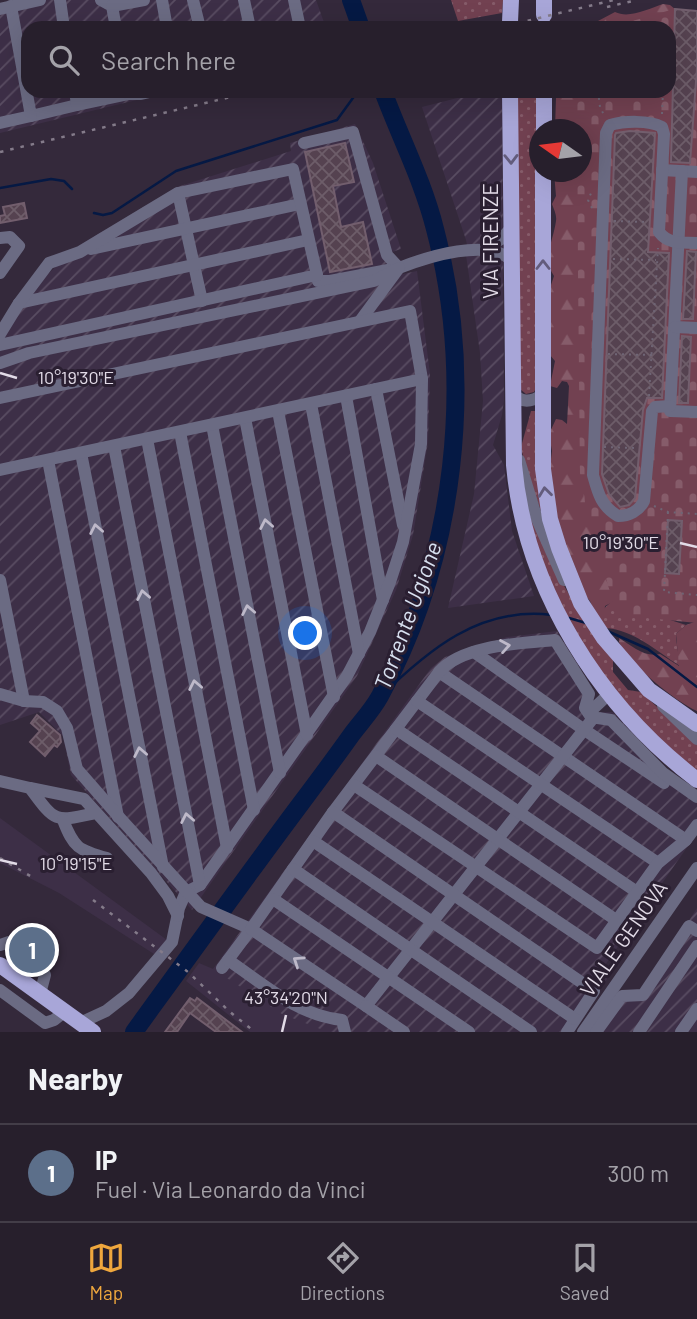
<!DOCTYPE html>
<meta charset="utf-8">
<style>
:root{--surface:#271f2c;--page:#332c38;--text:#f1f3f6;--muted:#a4a2a9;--line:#433d48;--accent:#efa73d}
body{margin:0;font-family:Barlow,sans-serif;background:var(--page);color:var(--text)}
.compass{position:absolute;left:529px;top:119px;width:63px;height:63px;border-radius:50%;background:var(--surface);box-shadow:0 7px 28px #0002;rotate:284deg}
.you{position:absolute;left:306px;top:634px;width:24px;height:24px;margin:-18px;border:5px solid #fff;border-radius:50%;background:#1a73e8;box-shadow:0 0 0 10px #1a73e833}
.badge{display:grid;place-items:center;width:46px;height:46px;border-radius:50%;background:var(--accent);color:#fff;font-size:23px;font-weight:700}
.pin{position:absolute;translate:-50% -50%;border:4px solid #fff;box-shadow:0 2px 7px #0006}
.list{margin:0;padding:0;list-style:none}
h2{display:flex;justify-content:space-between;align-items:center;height:91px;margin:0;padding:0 28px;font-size:30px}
h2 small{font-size:23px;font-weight:400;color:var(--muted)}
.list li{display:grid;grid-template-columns:46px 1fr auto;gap:21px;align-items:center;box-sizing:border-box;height:98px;padding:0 28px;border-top:2px solid var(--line)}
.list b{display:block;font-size:26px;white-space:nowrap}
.list p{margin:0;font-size:23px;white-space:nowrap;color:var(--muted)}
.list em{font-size:23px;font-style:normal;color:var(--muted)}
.icon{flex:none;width:38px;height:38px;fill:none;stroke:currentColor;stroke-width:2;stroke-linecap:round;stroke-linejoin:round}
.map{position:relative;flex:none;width:697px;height:1032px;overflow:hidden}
.search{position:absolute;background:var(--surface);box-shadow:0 7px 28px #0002;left:21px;right:21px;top:21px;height:77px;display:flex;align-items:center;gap:18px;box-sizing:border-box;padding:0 24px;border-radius:21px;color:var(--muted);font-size:26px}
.sheet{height:189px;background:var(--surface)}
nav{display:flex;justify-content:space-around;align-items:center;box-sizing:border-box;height:98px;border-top:2px solid var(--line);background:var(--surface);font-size:19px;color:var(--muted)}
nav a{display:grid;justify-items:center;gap:4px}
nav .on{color:var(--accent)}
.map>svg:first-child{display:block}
.built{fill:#3d2f47}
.industrial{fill:url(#industrial-furrows)}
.grass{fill:url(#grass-dots)}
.forest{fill:url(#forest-firs)}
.cemetery{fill:url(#cemetery-stones)}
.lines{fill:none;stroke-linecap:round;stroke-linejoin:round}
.stream{stroke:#051944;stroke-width:2.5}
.river{stroke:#051944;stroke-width:18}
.building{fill:url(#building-cross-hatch);stroke:#725e6d;stroke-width:2}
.path{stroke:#6f6575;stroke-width:2;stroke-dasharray:2 5;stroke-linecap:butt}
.minor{stroke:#6b6b83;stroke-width:12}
.major{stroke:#a8a6d8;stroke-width:16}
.rail{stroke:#847b8a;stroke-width:2.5;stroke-dasharray:3.5 7;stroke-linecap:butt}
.oneway{stroke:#635c7c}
.oneway2{stroke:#beb9c9}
.ticks{fill:none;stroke:#e2dbe7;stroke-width:2.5}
.labels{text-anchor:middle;stroke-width:6;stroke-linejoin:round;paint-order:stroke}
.street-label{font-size:21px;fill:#e2dbe7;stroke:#2a1f31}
.water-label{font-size:23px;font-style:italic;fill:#d8e1f0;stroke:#2a1f31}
.ticks-label{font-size:18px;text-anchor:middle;fill:#e2dbe7;stroke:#2a1f31;stroke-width:6;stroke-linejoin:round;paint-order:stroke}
</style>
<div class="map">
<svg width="697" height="1032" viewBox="0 0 697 1032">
<defs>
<pattern id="industrial-furrows" width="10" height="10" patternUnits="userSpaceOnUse" patternTransform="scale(1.75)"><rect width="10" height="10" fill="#3d2f47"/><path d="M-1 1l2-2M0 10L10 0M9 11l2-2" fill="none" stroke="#594d62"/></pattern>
<pattern id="grass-dots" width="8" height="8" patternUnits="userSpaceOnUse" patternTransform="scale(1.75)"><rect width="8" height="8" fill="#724151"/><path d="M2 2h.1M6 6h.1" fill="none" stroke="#865c6a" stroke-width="1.8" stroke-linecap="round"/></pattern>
<pattern id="forest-firs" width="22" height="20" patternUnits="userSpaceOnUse" patternTransform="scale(1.75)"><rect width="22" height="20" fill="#724151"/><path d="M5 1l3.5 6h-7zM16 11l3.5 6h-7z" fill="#865c6a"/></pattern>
<pattern id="cemetery-stones" width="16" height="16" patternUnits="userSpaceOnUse" patternTransform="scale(1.75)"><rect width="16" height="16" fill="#724151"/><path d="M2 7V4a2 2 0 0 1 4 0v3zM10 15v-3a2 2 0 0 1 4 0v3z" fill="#865c6a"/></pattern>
<pattern id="building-cross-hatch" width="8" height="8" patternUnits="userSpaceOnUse" patternTransform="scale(1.75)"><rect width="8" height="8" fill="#554250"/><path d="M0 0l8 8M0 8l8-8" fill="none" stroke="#6d5d69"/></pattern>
</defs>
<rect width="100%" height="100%" fill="#34293b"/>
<g class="built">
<polygon points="0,818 167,940 154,954 59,893 0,863"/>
<polygon points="199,963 218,971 330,1032 250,1032 186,981"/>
</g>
<g class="industrial">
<polygon points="22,0 316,0 326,28 28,28 28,91 174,91 0,133 0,5"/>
<polygon points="485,91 502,91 504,400 502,415 493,445 504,465 512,531 534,596 448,608 474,494 483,401 480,353 466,255 469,253 466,240 422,107"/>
<polygon points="355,124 373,163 401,249 392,252 394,260 401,260 403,274 417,271 430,374 428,442 413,535 396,590 357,676 192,910 71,775 63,736 39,712 0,725 0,338 30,290 80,245 177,187 291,151 290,143"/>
<polygon points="557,631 594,691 590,703 597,712 613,712 665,768 697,792 697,833 603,968 607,979 571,1032 328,1032 282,1014 213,969 431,668 445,657 507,637"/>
<polygon points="697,908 697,1032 593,1032 622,992 641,996"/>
</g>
<g class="grass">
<polygon points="451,0 503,0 502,13 458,21"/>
<polygon points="515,91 536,91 537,386 534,392 526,394 520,389"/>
<polygon points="531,411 537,411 546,524 527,474 521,447"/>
<polygon points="527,503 559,577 581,615 613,658 613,672 628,690 641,692 697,744 697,774 648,729 586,655 540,563"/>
<path d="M 620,598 L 664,618 L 686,625 L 676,634 L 676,638 L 680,666 C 656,651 635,630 605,628 L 596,616 L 611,602 Z"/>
</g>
<g class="forest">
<path d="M 663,4 L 670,5 L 676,10 L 669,28 L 568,28 L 598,21 L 615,12 C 629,19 648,9 663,4 Z"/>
<polygon points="554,91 669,91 672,100 580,129 555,129 556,98"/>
<path d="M 554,172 L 581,172 L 609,588 L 620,598 L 605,606 L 604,615 L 596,616 L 590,601 L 580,589 L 561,544 L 550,467 L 552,451 L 549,434 L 556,419 L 562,420 L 567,424 L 569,386 L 567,382 L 562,381 L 557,388 L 550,386 L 555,361 L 550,355 L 551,285 L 554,276 C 542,259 554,238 556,221 C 557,215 554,210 552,204 L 556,196 Z"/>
<path d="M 697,621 L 697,711 C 676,702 628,663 619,642 L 619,638 C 632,646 645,658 660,654 L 679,666 L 676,634 L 686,625 Z"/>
</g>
<polygon class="cemetery" points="674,9 697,11 697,623 617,615 587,515 580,473 577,172 582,172 582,130 576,129 576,91 669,91 669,28 608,28"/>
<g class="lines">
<g class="stream">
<polyline points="0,188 51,179 64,181 72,189"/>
<polyline points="94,213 103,215 112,213 176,171 337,120 358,91"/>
<polyline points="569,618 586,623"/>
<polyline points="605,630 648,649 697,687"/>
<path d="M 380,697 C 428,650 480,606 552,615"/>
</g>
<g class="river">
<polyline points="351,0 361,28"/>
<path d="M 134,1032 C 189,956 243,881 299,806 C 317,782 335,758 352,734 C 362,721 373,709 380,696 C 456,556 475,382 435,229 C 423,181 400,137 383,91"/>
</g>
</g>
<g class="building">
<polygon points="675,9 697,11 697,68 690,163 671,162"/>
<polygon points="630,131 655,133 648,252 669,253 662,398 647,398 643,410 635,498 629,505 620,507 609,494 602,474 615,135 616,133"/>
<polygon points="345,143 354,182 333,186 341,227 363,222 372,264 330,272 305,152"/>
<polygon points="24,203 27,218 0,223 0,216 5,215 3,207"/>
<polygon points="687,251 696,252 693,319 683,319"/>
<polygon points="682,336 691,337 688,403 679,403"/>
<polygon points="668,520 682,521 679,574 665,573"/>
<polygon points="37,715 60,735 61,742 57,747 54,745 45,756 30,742 40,731 31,723"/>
<polygon points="190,998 195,1001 197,998 242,1032 216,1032 190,1013 177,1032 165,1032"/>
</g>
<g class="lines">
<g class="path">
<polyline points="598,91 600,107 604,115"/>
<polyline points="662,114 663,91"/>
<polyline points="592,208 588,200 592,191"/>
<polyline points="614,221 647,222"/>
<polyline points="613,259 656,260"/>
<polyline points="608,354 652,355"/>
<polyline points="649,396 658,248"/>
<polyline points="604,447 637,448"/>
<polyline points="654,506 668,512 697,514"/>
<polyline points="668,512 664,592 697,595"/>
</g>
<g class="minor">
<polyline points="60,0 64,28"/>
<polyline points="101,0 112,6 116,28"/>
<polyline points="162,0 167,28"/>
<polyline points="193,0 200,28"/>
<polyline points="244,0 250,28"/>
<polyline points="294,0 300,28"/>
<polyline points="11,6 31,116 77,105"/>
<polyline points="112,6 144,0"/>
<polyline points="0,9 40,0"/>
<polyline points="75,91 77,105 129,94"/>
<polyline points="129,91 129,94 141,94 154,91"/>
<polyline points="0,123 31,116"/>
<path d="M 304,143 L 353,132 L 387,255 L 399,268 C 427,257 489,237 512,261"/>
<polyline points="662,170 697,172"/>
<polyline points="682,171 670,411 697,412"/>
<polyline points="178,193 202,301"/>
<polyline points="0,238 10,237 19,246 0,273"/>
<polyline points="91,249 300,204"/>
<polyline points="482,250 501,239 512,227"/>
<polyline points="317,275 318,281 330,281 388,270"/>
<polyline points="19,303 308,240"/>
<polyline points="675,327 697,328"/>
<polyline points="0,334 19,303 49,263 80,252 178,193 293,169 317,275 0,345"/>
<polyline points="0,363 29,353 374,281 399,268 360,321"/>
<polyline points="376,389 403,525"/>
<path d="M 512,391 C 520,403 530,403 542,395"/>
<polyline points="346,396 383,600"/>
<polyline points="0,398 410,311 422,379 421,444 403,542 390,582 370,632 347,676 200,885 186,892 179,908 172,942 129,993 106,1011 80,1023"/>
<polyline points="311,404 359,654"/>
<path d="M 670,406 L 655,407 L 652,411 L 644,501 C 639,511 629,516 618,516 C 601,506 598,493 593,475 L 606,133 L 610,125 C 624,121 649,120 662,127 L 664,134 L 659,232 C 669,245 682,242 697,243"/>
<polyline points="278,411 334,697"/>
<polyline points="245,418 307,735"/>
<polyline points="212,425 280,773"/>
<polyline points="180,432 254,810"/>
<polyline points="147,439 227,848"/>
<polyline points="114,446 200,885"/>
<polyline points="81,453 163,867"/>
<polyline points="48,460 118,817"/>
<polyline points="519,460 537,519 564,580"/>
<polyline points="0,470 422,379"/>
<polyline points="0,580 24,701"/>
<polyline points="474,652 583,729 664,783"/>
<polyline points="439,672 686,840"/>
<polyline points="0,694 24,701 43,702 57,711 67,728 77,769 119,817 201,907 251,929 222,968"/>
<path d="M 609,694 L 592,710 L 594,717 L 366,1006 L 251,929 L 333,812 L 439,672 C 462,645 522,643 555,640 L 589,694 L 585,708 L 591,717 L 611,720 L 663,773 L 697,797"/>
<polyline points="417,701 658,863"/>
<polyline points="663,706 697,739"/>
<polyline points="396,729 637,892"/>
<polyline points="376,756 616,920"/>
<polyline points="0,781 30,788"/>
<polyline points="354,785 597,948 658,863 686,840 697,825"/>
<polyline points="333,812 594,991 567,1032"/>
<path d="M 96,813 C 54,822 56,823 30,788 L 84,799 L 151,873 L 168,896 L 178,916"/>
<path d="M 63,820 C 74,848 78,850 107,858"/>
<polyline points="313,841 575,1019"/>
<polyline points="293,869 531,1032"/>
<polyline points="273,899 469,1032"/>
<polyline points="0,945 9,942 36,959 45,975 40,994"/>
<path d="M 228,960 C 265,985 297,1015 342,1020 L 345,1032"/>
<polyline points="0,990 45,1023 54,1020 64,1012"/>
<polyline points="366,1006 404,1032"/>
<polyline points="583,1032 697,868"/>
<polyline points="596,1032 622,996 643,995 689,926 697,931"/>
<polyline points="639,1032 697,946"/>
<polyline points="681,1032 697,1009"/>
</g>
<g class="major">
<polyline points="544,15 544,0"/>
<polyline points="510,22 511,0"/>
<path d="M 510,91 L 514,465 C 525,589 599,705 697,780"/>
<polyline points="544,130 544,91"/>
<polyline points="543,172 543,469 550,519 559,548 581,603 604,638 649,690 697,724"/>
<polyline points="0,965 93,1032"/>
</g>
<g class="rail">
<polyline points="607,7 637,0"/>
<polyline points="497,28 614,0"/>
<polyline points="0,152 256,91"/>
<polyline points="0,858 32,877"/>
<polyline points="93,900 188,972 230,1012 255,1032"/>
</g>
</g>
<defs><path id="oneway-chevron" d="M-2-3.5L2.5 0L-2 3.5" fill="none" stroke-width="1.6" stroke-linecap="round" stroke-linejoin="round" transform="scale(1.75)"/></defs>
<g class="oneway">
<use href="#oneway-chevron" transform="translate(511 159) rotate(89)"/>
<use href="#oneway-chevron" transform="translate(543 265) rotate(-90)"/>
<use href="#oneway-chevron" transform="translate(545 492) rotate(-97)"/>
</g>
<g class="oneway2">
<use href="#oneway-chevron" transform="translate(266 524) rotate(-101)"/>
<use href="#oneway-chevron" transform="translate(96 529) rotate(-101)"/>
<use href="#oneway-chevron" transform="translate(143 595) rotate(-101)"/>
<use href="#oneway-chevron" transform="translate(248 610) rotate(-101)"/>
<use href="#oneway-chevron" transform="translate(505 646) rotate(-10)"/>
<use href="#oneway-chevron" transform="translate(195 685) rotate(-101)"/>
<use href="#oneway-chevron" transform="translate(140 752) rotate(-101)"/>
<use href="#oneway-chevron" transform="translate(187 818) rotate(-101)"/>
<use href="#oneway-chevron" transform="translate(298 961) rotate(-146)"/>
</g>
<path class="ticks" d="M 0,373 L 17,378M 680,543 L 697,547M 0,860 L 17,864M 282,1032 L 286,1015"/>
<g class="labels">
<g class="street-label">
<text transform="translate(491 241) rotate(-90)" y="7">VIA FIRENZE</text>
<text transform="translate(624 939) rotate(-55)" y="7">VIALE GENOVA</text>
</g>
<g class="water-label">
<text transform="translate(408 616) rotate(-70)" y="8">Torrente Ugione</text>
</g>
</g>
<g class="ticks-label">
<text x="76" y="384">10°19'30"E</text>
<text x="621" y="549">10°19'30"E</text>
<text x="76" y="870">10°19'15"E</text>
<text x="286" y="1004">43°34'20"N</text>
</g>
</svg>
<svg class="compass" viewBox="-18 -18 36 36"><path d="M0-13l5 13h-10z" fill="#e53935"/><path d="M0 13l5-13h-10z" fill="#a4a2a9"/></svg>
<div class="you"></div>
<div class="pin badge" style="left:32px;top:950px;background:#5c6f8a">1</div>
<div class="search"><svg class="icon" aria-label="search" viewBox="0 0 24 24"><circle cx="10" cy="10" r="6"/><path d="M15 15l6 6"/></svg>Search here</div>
</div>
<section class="sheet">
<h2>Nearby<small></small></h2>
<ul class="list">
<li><span class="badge" style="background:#5c6f8a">1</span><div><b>IP</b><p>Fuel · Via Leonardo da Vinci</p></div><em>300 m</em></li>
</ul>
</section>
<nav>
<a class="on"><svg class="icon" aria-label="map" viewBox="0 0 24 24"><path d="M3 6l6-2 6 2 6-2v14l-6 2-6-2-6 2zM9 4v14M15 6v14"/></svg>Map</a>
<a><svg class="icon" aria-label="directions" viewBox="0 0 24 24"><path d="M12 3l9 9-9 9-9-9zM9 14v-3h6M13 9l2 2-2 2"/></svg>Directions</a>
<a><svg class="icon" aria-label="saved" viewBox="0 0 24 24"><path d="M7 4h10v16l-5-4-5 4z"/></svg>Saved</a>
</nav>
